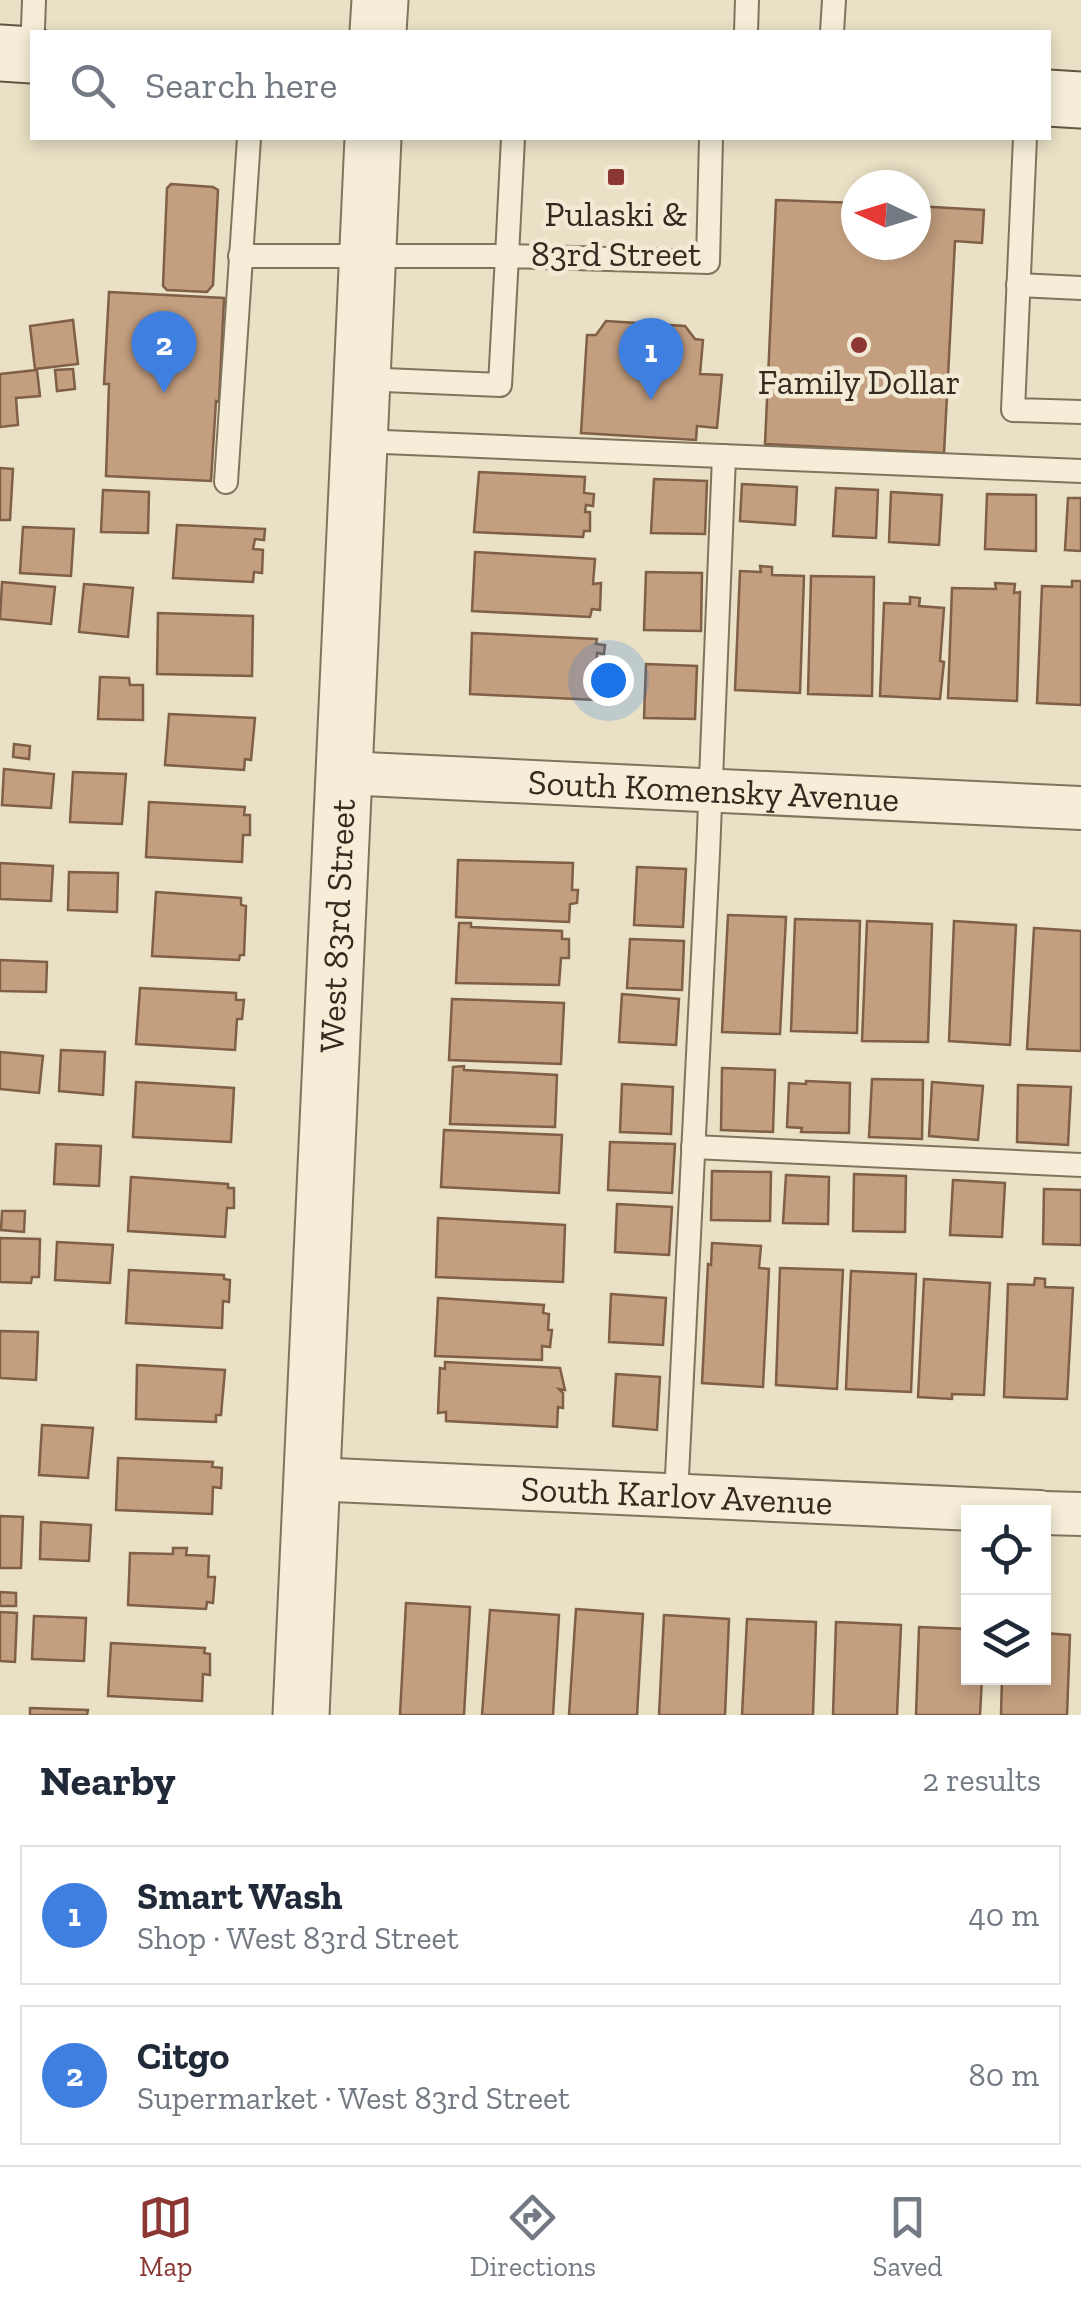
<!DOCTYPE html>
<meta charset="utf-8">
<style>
:root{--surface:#fff;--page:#f6f6f7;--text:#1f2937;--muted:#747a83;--line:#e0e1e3;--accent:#8b3733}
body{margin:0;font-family:"Zilla Slab",serif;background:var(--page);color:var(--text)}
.controls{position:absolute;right:30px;bottom:30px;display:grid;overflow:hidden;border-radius:0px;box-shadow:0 5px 15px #0003}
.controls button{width:90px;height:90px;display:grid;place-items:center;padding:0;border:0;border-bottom:2px solid var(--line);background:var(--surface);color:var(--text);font:50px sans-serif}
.compass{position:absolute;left:841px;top:170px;width:90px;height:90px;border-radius:50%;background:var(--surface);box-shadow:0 5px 15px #0003;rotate:274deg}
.you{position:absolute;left:608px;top:680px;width:35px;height:35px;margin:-25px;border:8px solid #fff;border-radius:50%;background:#1a73e8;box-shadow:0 0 0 15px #1a73e833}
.badge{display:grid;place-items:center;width:65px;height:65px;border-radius:50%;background:var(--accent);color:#fff;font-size:32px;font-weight:700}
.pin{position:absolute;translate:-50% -82px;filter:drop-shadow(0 2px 5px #0008)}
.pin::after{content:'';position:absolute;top:52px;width:35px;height:30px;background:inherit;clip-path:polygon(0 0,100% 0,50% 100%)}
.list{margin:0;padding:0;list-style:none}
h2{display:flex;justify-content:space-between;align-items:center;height:130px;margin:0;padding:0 40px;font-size:42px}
h2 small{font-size:32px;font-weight:400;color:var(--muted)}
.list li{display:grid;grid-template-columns:65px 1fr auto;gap:30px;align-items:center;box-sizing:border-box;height:140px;margin:0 20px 20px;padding:0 20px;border:2px solid var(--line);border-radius:0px}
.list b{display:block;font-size:38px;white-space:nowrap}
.list p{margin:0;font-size:32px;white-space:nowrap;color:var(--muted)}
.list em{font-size:32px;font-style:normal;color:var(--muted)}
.icon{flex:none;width:55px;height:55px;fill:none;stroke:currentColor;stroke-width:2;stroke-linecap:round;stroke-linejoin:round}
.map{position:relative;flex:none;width:1081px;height:1715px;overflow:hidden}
.search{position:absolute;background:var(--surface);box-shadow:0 5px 15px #0003;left:30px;right:30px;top:30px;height:110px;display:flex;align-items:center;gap:25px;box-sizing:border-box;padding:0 35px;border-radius:0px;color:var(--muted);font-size:38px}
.sheet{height:450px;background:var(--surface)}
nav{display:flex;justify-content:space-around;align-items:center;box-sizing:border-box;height:140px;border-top:2px solid var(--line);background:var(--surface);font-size:28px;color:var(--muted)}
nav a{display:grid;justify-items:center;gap:5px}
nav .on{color:var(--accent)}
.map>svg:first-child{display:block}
.building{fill:#c49f7f;stroke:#7f5f45;stroke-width:2.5}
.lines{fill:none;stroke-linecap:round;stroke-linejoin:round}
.service-casing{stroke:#82735d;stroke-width:26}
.minor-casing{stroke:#82735d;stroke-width:46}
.tertiary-casing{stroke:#82735d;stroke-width:59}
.secondary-casing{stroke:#645440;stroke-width:59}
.service{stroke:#f5edd7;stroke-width:22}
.minor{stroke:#f5edd7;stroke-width:42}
.tertiary{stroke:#f5edd7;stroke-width:55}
.secondary{stroke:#f5edd7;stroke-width:55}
.poi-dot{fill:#8b3733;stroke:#f2ead4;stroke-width:4}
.labels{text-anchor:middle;stroke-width:9;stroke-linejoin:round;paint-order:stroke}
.poi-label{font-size:35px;fill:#342a1f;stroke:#f2ead4}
.street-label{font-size:35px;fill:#342a1f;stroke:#f2ead4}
</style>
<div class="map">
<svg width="1081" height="1715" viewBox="0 0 1081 1715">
<rect width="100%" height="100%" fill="#e9e0c5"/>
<g class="building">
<polygon points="171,184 213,187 218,190 213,285 207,292 167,290 163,286 167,188"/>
<polygon points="776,200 856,203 856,245 916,245 916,206 984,210 982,243 955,241 944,453 765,444"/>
<polygon points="109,292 224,298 219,402 216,401 211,481 106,476 109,384 104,384"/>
<polygon points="73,320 78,364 35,369 30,326"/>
<polygon points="606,321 685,326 695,339 703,340 700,374 722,375 717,428 697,426 696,440 581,433 587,335 596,335"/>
<polygon points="73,369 75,389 57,391 55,370"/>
<polygon points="37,370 40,396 16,398 18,425 0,427 0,374"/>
<polygon points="0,468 13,469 10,520 0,520"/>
<polygon points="479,472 585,477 584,493 594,494 593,506 586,505 585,512 590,512 590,531 584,531 583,537 474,532"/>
<polygon points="654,479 707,481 705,534 651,533"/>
<polygon points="742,484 797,487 795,525 740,521"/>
<polygon points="836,488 878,490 876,538 833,536"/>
<polygon points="103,490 149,492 148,533 101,532"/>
<polygon points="891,492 942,495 939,545 889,542"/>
<polygon points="987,494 1036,495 1036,551 985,549"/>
<polygon points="1068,498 1081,498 1081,551 1065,550"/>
<polygon points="177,525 265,529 264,540 255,539 253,549 263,550 262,573 254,572 253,582 173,578"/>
<polygon points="23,527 74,529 71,576 20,573"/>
<polygon points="475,552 595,559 593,584 601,583 600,610 592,609 590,617 472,611"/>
<polygon points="760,566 772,567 772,575 804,576 800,693 735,690 740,571 761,572"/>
<polygon points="646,572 702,573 701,631 644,630"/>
<polygon points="811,576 874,577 872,696 808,694"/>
<polygon points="1072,581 1081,581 1081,705 1037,703 1042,586 1072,587"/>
<polygon points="2,582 55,587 51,624 0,619"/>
<polygon points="995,583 1015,584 1014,593 1020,592 1017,701 948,698 952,588 996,589"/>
<polygon points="84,584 133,588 128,637 79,632"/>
<polygon points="910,597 920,598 919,606 944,608 940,661 944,662 940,699 880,696 884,603 910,604"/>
<polygon points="158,613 253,616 252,676 157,674"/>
<polygon points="472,633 597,639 596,644 605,645 604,654 597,653 596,700 470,694"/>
<polygon points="646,664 697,666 695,719 644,718"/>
<polygon points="100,677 129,678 130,685 143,685 143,720 98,719"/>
<polygon points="169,714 255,718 251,760 245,759 244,770 165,765"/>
<polygon points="14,744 30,746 29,759 13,757"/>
<polygon points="4,769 54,774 51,808 2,805"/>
<polygon points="73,772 126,774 122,824 70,822"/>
<polygon points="149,802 245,807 244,815 250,815 250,835 243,835 242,862 146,857"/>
<polygon points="458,860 573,863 572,890 578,890 577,903 570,904 569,922 456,917"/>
<polygon points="0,863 53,866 51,901 0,899"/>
<polygon points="637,867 686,869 683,927 634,925"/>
<polygon points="69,872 118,873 117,912 68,910"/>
<polygon points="156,892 241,898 241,905 246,906 244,955 240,955 239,960 152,956"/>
<polygon points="728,915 786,917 780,1034 722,1032"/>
<polygon points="795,919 860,921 857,1033 791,1031"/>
<polygon points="867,921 932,924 928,1042 862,1041"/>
<polygon points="954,921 1016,925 1010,1045 949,1041"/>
<polygon points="459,923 471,923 471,927 562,931 562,939 569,939 569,958 561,958 559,985 456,983"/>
<polygon points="1034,928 1081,931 1081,1051 1027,1049"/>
<polygon points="630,939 684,941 682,990 627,988"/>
<polygon points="0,960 47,962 46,992 0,991"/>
<polygon points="140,988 236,993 236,1000 244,1000 242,1019 237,1019 235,1050 136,1044"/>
<polygon points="622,994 679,999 676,1045 619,1042"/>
<polygon points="452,999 564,1003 561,1064 449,1060"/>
<polygon points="61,1050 105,1052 103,1095 59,1091"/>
<polygon points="0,1052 43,1056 39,1093 0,1089"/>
<polygon points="464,1066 464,1070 557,1075 555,1127 450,1124 453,1067"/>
<polygon points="722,1068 775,1070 773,1132 721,1130"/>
<polygon points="872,1079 923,1080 922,1139 869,1137"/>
<polygon points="806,1081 850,1083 849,1133 801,1132 802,1128 787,1127 789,1083 806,1084"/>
<polygon points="136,1082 234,1088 231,1142 133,1137"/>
<polygon points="932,1082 983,1086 978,1140 929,1136"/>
<polygon points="622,1084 673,1087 671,1134 620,1132"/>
<polygon points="1018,1085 1071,1087 1068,1145 1017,1142"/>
<polygon points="444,1130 562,1135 559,1193 441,1187"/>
<polygon points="610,1142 675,1144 672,1193 608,1190"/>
<polygon points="56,1144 101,1146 99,1186 54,1184"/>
<polygon points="712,1171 771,1172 770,1221 711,1220"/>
<polygon points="854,1174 906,1176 905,1232 853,1231"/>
<polygon points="786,1175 829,1177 828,1224 783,1223"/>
<polygon points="131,1177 228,1184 228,1188 234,1188 234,1208 227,1208 225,1237 128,1231"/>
<polygon points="953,1180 1005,1183 1002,1237 950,1235"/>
<polygon points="1044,1189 1081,1190 1081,1245 1043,1244"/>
<polygon points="617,1204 672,1207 669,1255 615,1252"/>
<polygon points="2,1211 25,1211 24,1232 1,1230"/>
<polygon points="438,1218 565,1225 563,1282 436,1277"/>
<polygon points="0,1238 40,1239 39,1277 32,1277 31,1283 0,1282"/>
<polygon points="57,1242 113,1245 110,1283 55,1280"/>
<polygon points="712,1243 761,1246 759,1268 769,1269 763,1387 702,1383 708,1264 711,1265"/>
<polygon points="780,1268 843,1270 837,1389 776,1385"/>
<polygon points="129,1270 224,1275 224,1279 230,1280 229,1302 223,1301 222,1328 126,1323"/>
<polygon points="851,1271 916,1274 911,1392 846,1389"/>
<polygon points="1035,1278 1045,1279 1045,1287 1073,1288 1067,1399 1004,1397 1008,1284 1034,1285"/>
<polygon points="924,1279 990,1283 984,1395 952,1394 952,1399 918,1397"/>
<polygon points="611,1294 666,1298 663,1345 609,1342"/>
<polygon points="438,1298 544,1305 543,1313 549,1314 548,1330 552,1330 550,1347 542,1346 542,1360 435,1356"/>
<polygon points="0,1331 38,1332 36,1380 0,1378"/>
<polygon points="445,1362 560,1368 565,1390 559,1389 563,1393 563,1408 558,1407 557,1427 446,1421 446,1412 438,1413 440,1368 445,1369"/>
<polygon points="137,1365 225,1370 221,1415 216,1415 216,1422 136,1419"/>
<polygon points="616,1374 660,1377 657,1430 613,1426"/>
<polygon points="42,1425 93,1428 88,1478 39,1475"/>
<polygon points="118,1458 213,1462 212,1467 222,1468 221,1488 213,1487 212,1514 116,1510"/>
<polygon points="0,1516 23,1517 21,1568 0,1568"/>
<polygon points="41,1522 91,1525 89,1561 40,1559"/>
<polygon points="173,1548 187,1548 186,1555 209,1556 208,1577 215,1577 213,1603 207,1602 206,1609 128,1605 130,1553 173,1554"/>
<polygon points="0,1592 16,1593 16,1606 0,1606"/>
<polygon points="406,1603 470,1607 464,1715 400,1715"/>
<polygon points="576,1609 643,1614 637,1715 569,1715"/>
<polygon points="490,1610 559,1615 553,1715 482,1715"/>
<polygon points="0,1612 17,1613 15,1662 0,1661"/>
<polygon points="664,1615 729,1619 725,1715 659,1715"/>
<polygon points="34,1616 86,1618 84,1661 32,1659"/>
<polygon points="747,1619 816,1622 813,1715 742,1715"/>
<polygon points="836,1622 901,1625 897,1715 833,1715"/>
<polygon points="919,1627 968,1629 968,1678 982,1678 980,1715 916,1715"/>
<polygon points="1044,1633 1070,1635 1067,1715 1001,1715 1002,1678 1044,1678"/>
<polygon points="111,1643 205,1648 204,1653 210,1654 210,1675 203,1674 202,1701 108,1696"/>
<polygon points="30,1708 88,1710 87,1715 30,1715"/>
</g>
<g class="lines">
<g class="service-casing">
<g id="service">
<polyline points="746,32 747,0"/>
<polyline points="832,32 834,0"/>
<polyline points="32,55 34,0"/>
<polyline points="1025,138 1013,410 1081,412"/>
<polyline points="240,256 507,256 513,138"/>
<polyline points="1018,285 1081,288"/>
<polyline points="362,379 500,385 507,256 708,262 711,138"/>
<polyline points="360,441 1081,471"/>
<polyline points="226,482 249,138"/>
<polyline points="693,1147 1081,1165"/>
<polyline points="676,1496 708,854 724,456"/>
</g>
</g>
<g class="minor-casing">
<g id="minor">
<path id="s1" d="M 344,773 L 1081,808"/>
<path id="s2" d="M 312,1479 L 1040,1512"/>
<polyline points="1044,1513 1081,1514"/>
</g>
</g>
<g class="tertiary-casing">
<g id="tertiary">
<polyline points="378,32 380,0"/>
<path id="s3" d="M 301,1715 L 373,138"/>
</g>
</g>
<g class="secondary-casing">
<g id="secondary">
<polyline points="0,53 32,55"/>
<polyline points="1048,98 1081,100"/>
</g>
</g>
<use href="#service" class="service"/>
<use href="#minor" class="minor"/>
<use href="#tertiary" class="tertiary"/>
<use href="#secondary" class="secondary"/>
</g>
<g class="poi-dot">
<rect x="606" y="167" width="20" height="20" rx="5"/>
<circle cx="859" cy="345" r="10"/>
</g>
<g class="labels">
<g class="poi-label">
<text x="616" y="226">Pulaski &amp;<tspan x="616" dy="40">83rd Street</tspan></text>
<text x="859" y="394">Family Dollar</text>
</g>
<g class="street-label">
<text dy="12" stroke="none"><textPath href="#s1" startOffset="370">South Komensky Avenue</textPath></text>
<text dy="12" stroke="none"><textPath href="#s3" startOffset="790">West 83rd Street</textPath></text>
<text dy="12" stroke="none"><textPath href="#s2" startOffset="365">South Karlov Avenue</textPath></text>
</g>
</g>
</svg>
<div class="controls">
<button><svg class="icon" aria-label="locate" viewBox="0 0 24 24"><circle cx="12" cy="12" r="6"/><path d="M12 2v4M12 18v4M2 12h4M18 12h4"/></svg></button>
<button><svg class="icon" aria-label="layers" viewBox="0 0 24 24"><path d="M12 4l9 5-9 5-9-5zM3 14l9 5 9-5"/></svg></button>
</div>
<svg class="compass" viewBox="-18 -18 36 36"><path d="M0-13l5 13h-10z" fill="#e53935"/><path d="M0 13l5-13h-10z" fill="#747a83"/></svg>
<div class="you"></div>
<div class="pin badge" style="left:651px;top:400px;background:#3f7fe0">1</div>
<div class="pin badge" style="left:164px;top:393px;background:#3f7fe0">2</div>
<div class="search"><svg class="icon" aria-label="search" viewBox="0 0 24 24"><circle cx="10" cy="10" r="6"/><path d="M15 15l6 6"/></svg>Search here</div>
</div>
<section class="sheet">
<h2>Nearby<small>2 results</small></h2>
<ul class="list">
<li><span class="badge" style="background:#3f7fe0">1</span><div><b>Smart Wash</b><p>Shop · West 83rd Street</p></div><em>40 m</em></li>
<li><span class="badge" style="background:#3f7fe0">2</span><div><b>Citgo</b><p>Supermarket · West 83rd Street</p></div><em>80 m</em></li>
</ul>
</section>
<nav>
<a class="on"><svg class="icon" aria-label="map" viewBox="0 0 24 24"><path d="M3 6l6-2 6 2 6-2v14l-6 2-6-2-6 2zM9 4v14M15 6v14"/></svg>Map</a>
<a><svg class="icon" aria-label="directions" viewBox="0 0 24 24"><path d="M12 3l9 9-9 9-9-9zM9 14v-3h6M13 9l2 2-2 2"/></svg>Directions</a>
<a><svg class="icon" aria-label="saved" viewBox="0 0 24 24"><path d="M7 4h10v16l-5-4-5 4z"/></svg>Saved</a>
</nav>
